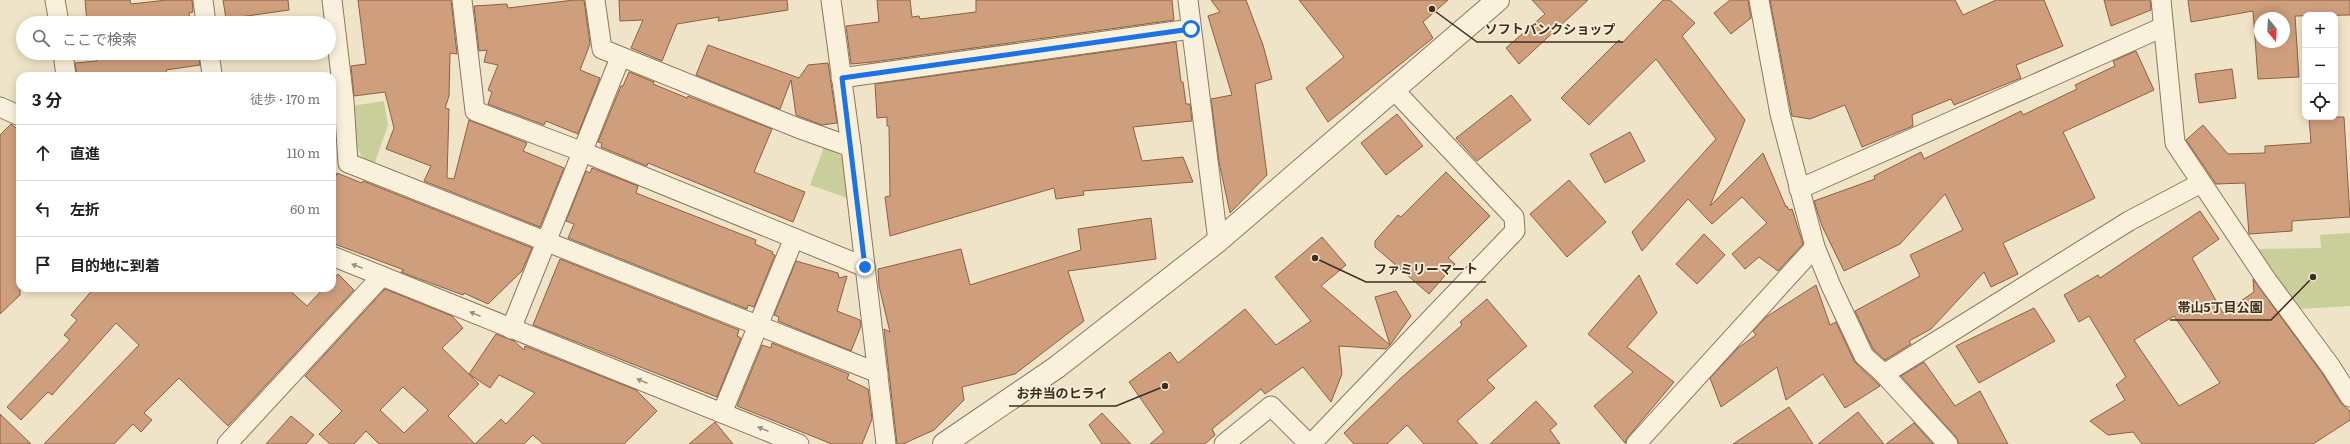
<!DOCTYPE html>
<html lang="ja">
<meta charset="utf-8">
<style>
:root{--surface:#fff;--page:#f6f6f6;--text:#222;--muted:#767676;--line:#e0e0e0}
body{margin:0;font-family:Literata,"Noto Sans JP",serif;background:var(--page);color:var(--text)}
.controls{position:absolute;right:12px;top:12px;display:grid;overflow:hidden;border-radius:8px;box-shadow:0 2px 10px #0003}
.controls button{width:36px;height:36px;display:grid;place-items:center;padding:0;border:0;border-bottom:1px solid var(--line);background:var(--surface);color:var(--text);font:20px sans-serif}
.compass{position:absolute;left:2254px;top:12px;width:36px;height:36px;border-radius:50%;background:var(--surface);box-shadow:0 2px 10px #0003;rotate:162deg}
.stop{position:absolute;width:12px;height:12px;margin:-9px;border:3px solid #1a73e8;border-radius:50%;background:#fff}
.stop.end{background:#1a73e8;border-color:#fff;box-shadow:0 1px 4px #0008}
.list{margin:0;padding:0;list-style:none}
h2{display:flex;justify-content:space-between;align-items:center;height:52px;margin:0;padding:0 16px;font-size:17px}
h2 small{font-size:13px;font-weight:400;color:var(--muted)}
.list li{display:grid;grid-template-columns:26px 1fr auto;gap:12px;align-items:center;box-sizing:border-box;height:56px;padding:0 16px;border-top:1px solid var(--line)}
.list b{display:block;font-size:15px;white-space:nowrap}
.list em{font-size:13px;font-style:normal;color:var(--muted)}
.icon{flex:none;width:22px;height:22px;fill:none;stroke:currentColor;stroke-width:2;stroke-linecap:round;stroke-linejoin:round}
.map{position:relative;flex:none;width:2350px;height:444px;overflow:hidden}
.search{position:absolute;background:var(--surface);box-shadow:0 2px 10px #0003;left:16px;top:16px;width:320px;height:44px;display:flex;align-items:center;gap:10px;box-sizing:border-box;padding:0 14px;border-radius:22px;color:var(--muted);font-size:15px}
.panel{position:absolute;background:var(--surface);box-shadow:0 2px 10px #0003;left:16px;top:72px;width:320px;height:220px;border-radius:12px}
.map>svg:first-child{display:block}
.green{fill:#c9cf9b}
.building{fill:#cf9f7d;stroke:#8d5f41;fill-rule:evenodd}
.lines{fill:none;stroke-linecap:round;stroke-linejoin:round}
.minor-casing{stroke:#8d765c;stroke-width:21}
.tertiary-casing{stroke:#8d765c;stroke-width:24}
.minor{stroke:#faf1dc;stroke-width:19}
.tertiary{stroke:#faf1dc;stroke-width:22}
.oneway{fill:#9c907e}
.route{stroke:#1a73e8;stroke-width:5}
.leader{fill:none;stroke:#3d2e20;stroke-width:1.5}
.callout-dot{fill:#3d2e20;stroke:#f7eed8;stroke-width:1.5}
.callout-label{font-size:13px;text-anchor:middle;font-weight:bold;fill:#3d2e20;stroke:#f7eed8;stroke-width:3.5;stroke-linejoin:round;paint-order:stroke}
</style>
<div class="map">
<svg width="2350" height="444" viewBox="0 0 2350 444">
<rect width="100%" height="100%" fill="#f0e4c8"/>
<g class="green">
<polygon points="384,101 388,125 374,165 361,156 356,144 351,106"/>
<polygon points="824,147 840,155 845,163 850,199 810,185"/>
<polygon points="2350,233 2350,306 2300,309 2255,249 2321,248 2320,235"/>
</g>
<g class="building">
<polygon points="85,0 130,0 131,4 167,0 192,0 193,12 189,13 190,23 156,23 155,17 115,23 87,23"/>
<polygon points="223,0 288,0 289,10 226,19"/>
<polygon points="358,0 451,0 457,54 450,53 449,96 445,108 449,109 447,178 454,179 469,120 527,143 523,151 564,168 540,227 424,181 431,166 386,149 394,128 385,92 354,96 351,66 366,64"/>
<polygon points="574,0 584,0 590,44 580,70 600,78 578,134 546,121 544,125 488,104 492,92 488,90 498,65 484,62 487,50 479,51 474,6 507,4 508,8"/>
<polygon points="619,0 787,0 788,10 718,21 719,17 677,24 662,61 631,48 643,20 620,21"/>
<polygon points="877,0 910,0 912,17 919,16 920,19 976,12 976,0 1172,0 1174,20 873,62 851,64 846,26 879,22"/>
<polygon points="1211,0 1246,0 1263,45 1272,79 1255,84 1267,175 1230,213 1219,162 1211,99 1232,95 1208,16 1220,12"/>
<polygon points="1299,0 1448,0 1423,22 1433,38 1328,122 1306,88 1344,57"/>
<polygon points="1532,0 1588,0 1519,64 1506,48 1545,14"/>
<polygon points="1663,0 1670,0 1695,23 1682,36 1745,120 1710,206 1763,153 1786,207 1787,206 1789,210 1792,209 1803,244 1778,271 1759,257 1745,269 1732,254 1767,223 1742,197 1712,224 1688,199 1642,251 1632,232 1716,139 1656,59 1589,125 1561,98 1619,40 1622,43"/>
<polygon points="1730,0 1748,0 1751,18 1731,34 1714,13"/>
<polygon points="1770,0 1955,0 1963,15 1996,0 2044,0 2063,46 2016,65 2021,78 1954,105 1951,99 1912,115 1913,126 1862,147 1845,105 1810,119 1792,116"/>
<polygon points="2104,0 2150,0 2151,10 2111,26"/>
<path d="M 2188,0 L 2350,0 L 2350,15 L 2295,16 L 2299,77 L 2258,79 L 2253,11 L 2191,22 ZM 2260,18 L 2284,18 L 2284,42 L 2260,42 Z"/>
<polygon points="1176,42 1181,82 1183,82 1186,104 1190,104 1192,121 1133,127 1142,161 1183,157 1193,182 1083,191 1084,195 1056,199 1054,188 890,236 885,197 890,196 889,126 887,126 887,117 877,118 875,84"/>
<polygon points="708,45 799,78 808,65 828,63 837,123 822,125 796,115 791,80 780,109 696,75"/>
<polygon points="2136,51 2154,90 2063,132 2095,198 2003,243 2018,274 1991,287 1984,272 1931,329 1909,341 1911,344 1885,360 1873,349 1855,311 1920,276 1910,255 1963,230 1945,194 1900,244 1844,271 1822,226 1814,201 1875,179 1874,176 1921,152 1924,159 2021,111 2023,115 2077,89 2075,85 2115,66 2113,61"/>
<polygon points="111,53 198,53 200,65 166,70 167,74 153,76 77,76 75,63 97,61 96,55"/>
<polygon points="2232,69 2236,98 2199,103 2195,74"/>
<polygon points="629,72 654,82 653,84 687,98 688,96 772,129 754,172 805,192 793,222 648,163 647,166 601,147 602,143 598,142 621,86 623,86"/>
<polygon points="1511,95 1531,120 1477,161 1456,138"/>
<polygon points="1397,114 1423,146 1386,175 1361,143"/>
<polygon points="2309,117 2344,117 2350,217 2292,221 2292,231 2249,234 2245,183 2216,184 2186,140 2203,125 2228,154 2265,153 2265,146 2311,143"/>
<polygon points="11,124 20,131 20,295 0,314 0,135"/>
<polygon points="1630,132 1645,161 1605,183 1590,154"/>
<polygon points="592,168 638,186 636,193 756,240 755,244 773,252 772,254 775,255 754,307 748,305 747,309 568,238 574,224 566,221 586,171 590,173"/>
<polygon points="1446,172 1490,216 1448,258 1455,264 1429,294 1375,247 1375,241 1398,215 1401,217"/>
<polygon points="337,173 362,183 363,181 532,248 522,271 488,304 464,293 463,295 414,277 401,272 404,270 332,243 332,187"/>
<polygon points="1569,180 1606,222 1567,257 1530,214"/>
<path d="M 2200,211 L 2219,239 L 2192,258 L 2223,313 L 2254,292 L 2253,279 L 2322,373 L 2341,403 L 2350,411 L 2350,420 L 2313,444 L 2142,444 L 2133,432 L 2108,435 L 2090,421 L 2125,400 L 2116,385 L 2126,377 L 2089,316 L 2079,322 L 2064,295 L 2098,275 L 2100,278 ZM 2174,316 L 2220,383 L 2179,406 L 2134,340 Z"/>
<polygon points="1151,218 1156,259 1068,271 1084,321 1015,374 962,387 964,400 934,430 903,444 897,444 884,329 890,332 879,286 878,269 961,249 970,285 1081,250 1078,229"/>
<polygon points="1704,234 1725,255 1697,284 1676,264"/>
<polygon points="1322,237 1346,265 1321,286 1390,345 1386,349 1339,346 1342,374 1331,402 1303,367 1265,394 1261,389 1212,429 1215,435 1205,444 1150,444 1164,432 1129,382 1170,352 1178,363 1245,309 1276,345 1311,321 1275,277"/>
<polygon points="560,259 739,330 737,336 741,338 717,397 533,325"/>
<polygon points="796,261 838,273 839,278 847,276 837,311 860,320 861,326 851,351 778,321 779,317 774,315"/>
<polygon points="338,274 354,290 228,426 179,378 144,413 152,420 141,432 133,424 114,444 44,444 139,345 116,323 52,395 48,392 21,420 7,407 70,340 64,335 77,320 71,315 94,288 287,288 307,306 324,288 332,288 332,280"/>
<polygon points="1639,275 1657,313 1627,347 1674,382 1628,437 1625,443 1594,406 1633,372 1588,334"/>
<polygon points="1816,285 1830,325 1836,322 1854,361 1880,386 1845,408 1823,374 1786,400 1777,367 1721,407 1710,378 1738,348 1756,335 1753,331 1766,317"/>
<path d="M 385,289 L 452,316 L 463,328 L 442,348 L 479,384 L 448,416 L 475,444 L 379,444 L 366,431 L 354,444 L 330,444 L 319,434 L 342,411 L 305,376 ZM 403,387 L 428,410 L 404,433 L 380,410 Z"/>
<polygon points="1396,291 1411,316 1390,345 1375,297"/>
<polygon points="1487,299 1527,346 1487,380 1495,388 1457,421 1478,444 1424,444 1407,425 1387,444 1354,444 1344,433 1401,378 1462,325 1460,322"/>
<polygon points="2034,308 2055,341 1979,383 1956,346"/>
<polygon points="496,334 514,341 524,350 525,346 636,390 657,411 624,444 543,444 533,435 524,444 475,444 501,419 506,424 535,393 499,375 490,388 469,374"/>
<polygon points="772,343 849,374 847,379 868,389 872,419 862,444 832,444 737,406 762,345 771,348"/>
<polygon points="1924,362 1955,406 1980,391 2008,444 1959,444 1956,437 1901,376"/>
<polygon points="1536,401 1557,424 1550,430 1560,444 1490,444"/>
<polygon points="1789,407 1813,444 1733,444"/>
<polygon points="1858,412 1884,444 1818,444"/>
<polygon points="1102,413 1131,444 1102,444 1089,425"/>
<polygon points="0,414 31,444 0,444"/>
<polygon points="291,416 314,435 306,444 266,444"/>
<polygon points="715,422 733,444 689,444"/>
<polygon points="1914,423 1933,444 1886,444"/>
</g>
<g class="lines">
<g class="minor-casing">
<g id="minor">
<polyline points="55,0 59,23"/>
<polyline points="203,0 206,23"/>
<polyline points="332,0 344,101 348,163 878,373"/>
<polyline points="462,0 475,111 583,152 865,267"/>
<polyline points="595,0 602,49 798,128 851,147"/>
<polyline points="831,0 851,147 886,444"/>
<polyline points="1188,0 1218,241"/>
<polyline points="1759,0 1780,114 1815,247 1831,286 1864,356 1884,374 1948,444"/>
<polyline points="2161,0 2175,143 2266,279 2331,367 2350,397"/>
<polyline points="63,53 66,76"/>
<polyline points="209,53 212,74"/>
<polyline points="841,78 1191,29"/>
<polyline points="0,107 20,116"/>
<polyline points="1799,189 2163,27"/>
<polyline points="332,256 799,444"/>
<polyline points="511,329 620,58"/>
<polyline points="1884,374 2129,221 2201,183"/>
<polyline points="722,413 794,238"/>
<polyline points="227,444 382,276"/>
<polyline points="1224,444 1271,406 1309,444"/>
<polyline points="1311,444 1515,231 1514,217 1394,90"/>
<polyline points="1636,444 1815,247"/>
</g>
</g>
<g class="tertiary-casing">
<polyline id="tertiary" points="944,444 1057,367 1218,241 1498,0"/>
</g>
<use href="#minor" class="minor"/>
<use href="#tertiary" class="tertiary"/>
</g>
<defs><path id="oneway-solid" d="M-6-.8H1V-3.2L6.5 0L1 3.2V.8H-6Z"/></defs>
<g class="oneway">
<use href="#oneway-solid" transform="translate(357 266) rotate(-159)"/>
<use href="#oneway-solid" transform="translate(475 314) rotate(-158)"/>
<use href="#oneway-solid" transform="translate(642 381) rotate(-158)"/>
<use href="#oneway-solid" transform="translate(763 429) rotate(-158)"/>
</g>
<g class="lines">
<polyline class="route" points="865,267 842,78 1191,29"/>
</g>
<path class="leader" d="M1432 9L1477 42H1623M1315 258L1366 282H1486M2313 277L2271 320H2170M1165 386L1116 406H1009"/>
<g class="callout-dot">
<circle cx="1432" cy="9" r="4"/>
<circle cx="1315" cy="258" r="4"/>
<circle cx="2313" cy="277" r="4"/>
<circle cx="1165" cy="386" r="4"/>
</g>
<g class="callout-label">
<text x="1550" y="34">ソフトバンクショップ</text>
<text x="1426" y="274">ファミリーマート</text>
<text x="2220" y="312">帯山5丁目公園</text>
<text x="1062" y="398">お弁当のヒライ</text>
</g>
</svg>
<div class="controls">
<button>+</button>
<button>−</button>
<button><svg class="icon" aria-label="locate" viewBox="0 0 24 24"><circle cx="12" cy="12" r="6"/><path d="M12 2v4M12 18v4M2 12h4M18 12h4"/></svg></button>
</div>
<svg class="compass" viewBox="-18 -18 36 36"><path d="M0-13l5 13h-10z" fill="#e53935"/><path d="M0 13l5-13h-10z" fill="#767676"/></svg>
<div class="stop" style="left:1191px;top:29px"></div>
<div class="stop end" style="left:865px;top:267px"></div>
<div class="search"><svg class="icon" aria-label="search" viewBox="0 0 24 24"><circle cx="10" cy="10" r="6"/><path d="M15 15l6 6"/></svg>ここで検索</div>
<section class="panel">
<h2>3 分<small>徒歩 · 170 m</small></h2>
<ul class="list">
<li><svg class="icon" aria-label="ahead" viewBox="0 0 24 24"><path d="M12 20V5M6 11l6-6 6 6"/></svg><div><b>直進</b></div><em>110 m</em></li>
<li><svg class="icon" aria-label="left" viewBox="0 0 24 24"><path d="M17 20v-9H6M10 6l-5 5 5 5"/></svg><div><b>左折</b></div><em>60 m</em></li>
<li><svg class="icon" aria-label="arrive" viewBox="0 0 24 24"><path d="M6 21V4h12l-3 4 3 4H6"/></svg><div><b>目的地に到着</b></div></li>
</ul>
</section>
</div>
